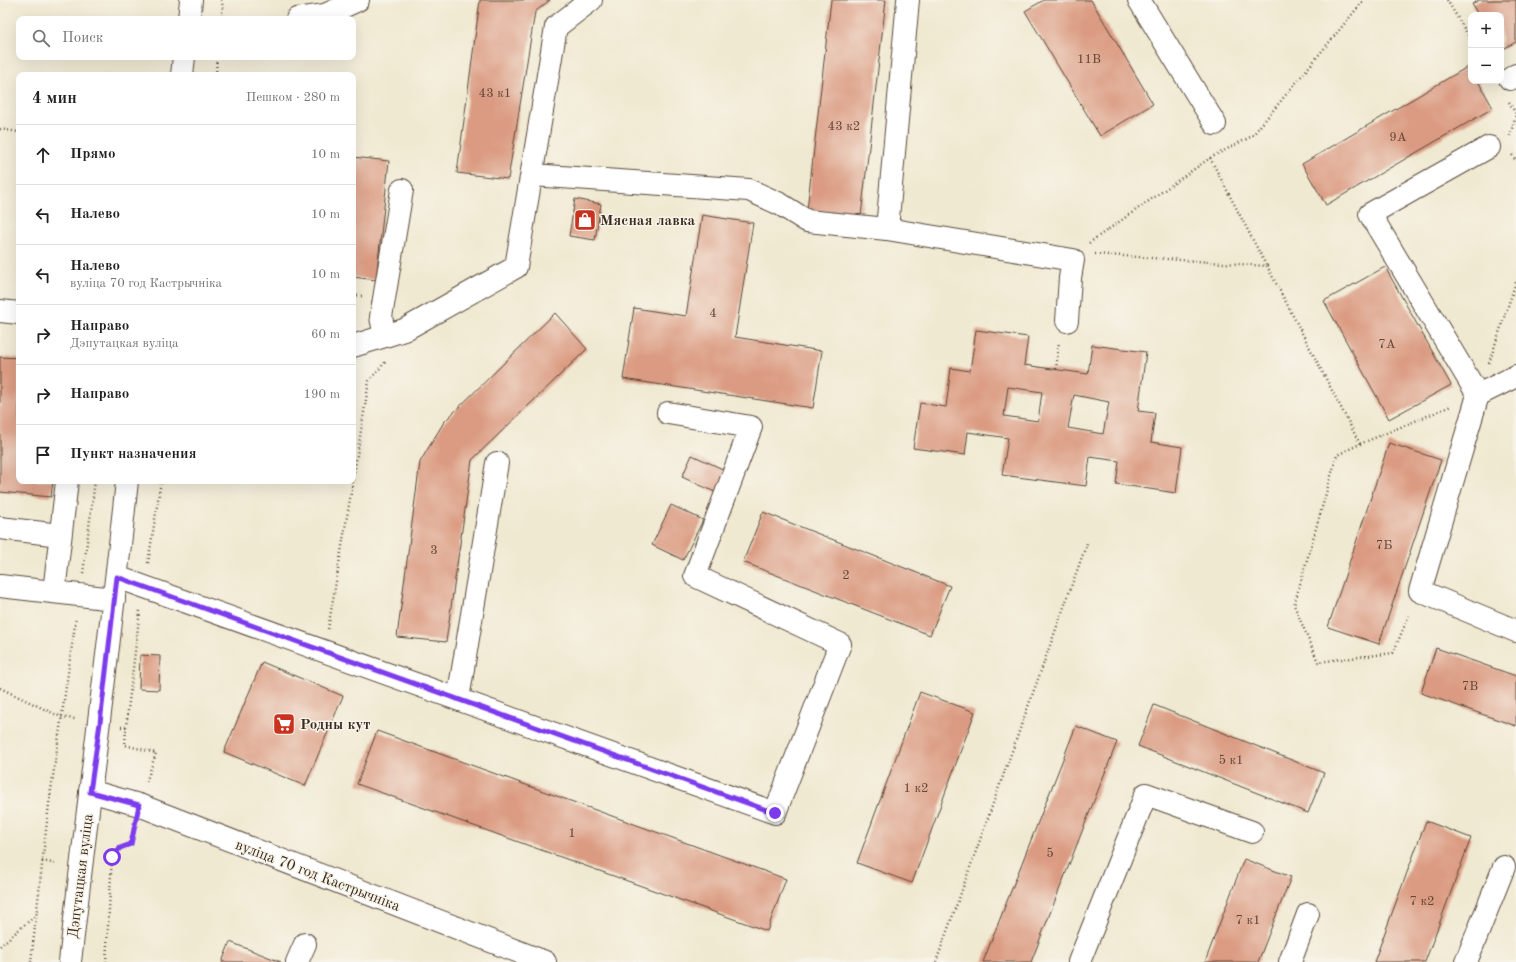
<!DOCTYPE html>
<html lang="ru">
<meta charset="utf-8">
<style>
:root{--surface:#fff;--page:#f2f2f2;--text:#222;--muted:#767676;--line:#e0e0e0}
body{margin:0;font-family:"Old Standard TT",serif;background:var(--page);color:var(--text)}
.controls{position:absolute;right:12px;top:12px;display:grid;overflow:hidden;border-radius:8px;box-shadow:0 4px 16px #0002}
.controls button{width:36px;height:36px;display:grid;place-items:center;padding:0;border:0;border-bottom:1px solid var(--line);background:var(--surface);color:var(--text);font:20px sans-serif}
.stop{position:absolute;width:12px;height:12px;margin:-9px;border:3px solid #7c3aed;border-radius:50%;background:#fff}
.stop.end{background:#7c3aed;border-color:#fff;box-shadow:0 1px 4px #0008}
.list{margin:0;padding:0;list-style:none}
h2{display:flex;justify-content:space-between;align-items:center;height:52px;margin:0;padding:0 16px;font-size:17px}
h2 small{font-size:13px;font-weight:400;color:var(--muted)}
.list li{display:grid;grid-template-columns:26px 1fr auto;gap:12px;align-items:center;box-sizing:border-box;height:60px;padding:0 16px;border-top:1px solid var(--line)}
.list b{display:block;font-size:15px;white-space:nowrap}
.list p{margin:0;font-size:13px;white-space:nowrap;color:var(--muted)}
.list em{font-size:13px;font-style:normal;color:var(--muted)}
.icon{flex:none;width:22px;height:22px;fill:none;stroke:currentColor;stroke-width:2;stroke-linecap:round;stroke-linejoin:round}
.map{position:relative;flex:none;width:1516px;height:962px;overflow:hidden}
.search{position:absolute;background:var(--surface);box-shadow:0 4px 16px #0002;left:16px;top:16px;width:340px;height:44px;display:flex;align-items:center;gap:10px;box-sizing:border-box;padding:0 14px;border-radius:8px;color:var(--muted);font-size:15px}
.panel{position:absolute;background:var(--surface);box-shadow:0 4px 16px #0002;left:16px;top:72px;width:340px;height:412px;border-radius:8px}
.map>svg:first-child{display:block}
.building{fill:#db9b82;fill-rule:evenodd}
.lines{fill:none;stroke-linecap:round;stroke-linejoin:round}
.minor-casing{stroke:#564739;stroke-width:24}
.path{stroke:#564739;stroke-width:2.5;stroke-dasharray:1 3;stroke-linecap:butt}
.minor{stroke:#fff;stroke-width:22}
.route{stroke:#7c3aed;stroke-width:5}
.labels{text-anchor:middle;stroke-width:3;stroke-linejoin:round;paint-order:stroke}
.number-label{font-size:13px;fill:#634637}
.poi-label{font-size:15px;font-weight:bold;fill:#3b2a1e;stroke:#f7f3e8;text-anchor:start}
.street-label{font-size:15px;fill:#3b2a1e;stroke:#f7f3e8}
</style>
<div class="map">
<svg width="1516" height="962" viewBox="0 0 1516 962">
<rect width="100%" height="100%" fill="#f7f3e8"/>
<filter id="ink" filterUnits="userSpaceOnUse"><feTurbulence type="fractalNoise" baseFrequency=".025" numOctaves="2"/><feDisplacementMap in="SourceGraphic" scale="8" xChannelSelector="R" yChannelSelector="G"/><feConvolveMatrix kernelMatrix="1 2 1 2 8 2 1 2 1" color-interpolation-filters="sRGB"/></filter>
<filter id="wash" filterUnits="userSpaceOnUse"><feTurbulence type="fractalNoise" baseFrequency=".012" numOctaves="4" result="noise"/><feDisplacementMap in="SourceGraphic" scale="16" xChannelSelector="R" yChannelSelector="G"/><feGaussianBlur stdDeviation="0.9" result="paint"/><feColorMatrix in="noise" values="0 0 0 0 0 0 0 0 0 0 0 0 0 0 0 0 0 1.4 0 .05"/><feComposite in="paint" operator="in"/></filter>
<g filter="url(#wash)">
<rect width="100%" height="100%" fill="#f0e9d1"/>
<g id="blocks">
<g class="building">
<polygon points="480,0 550,0 535,12 508,179 457,173"/>
<polygon points="831,0 886,0 861,216 807,210"/>
<polygon points="1044,0 1091,0 1153,104 1100,136 1025,11"/>
<polygon points="1479,0 1516,0 1516,42 1501,50 1501,15 1478,15 1472,4"/>
<polygon points="1469,66 1471,70 1471,81 1478,81 1493,108 1326,205 1302,164"/>
<polygon points="353,157 389,161 376,280 353,277"/>
<polygon points="575,199 601,204 595,240 569,236"/>
<polygon points="702,215 753,223 735,337 822,351 813,408 623,379 634,308 686,316"/>
<polygon points="1385,267 1451,385 1389,419 1324,301"/>
<polygon points="555,313 587,349 472,460 446,642 397,637 420,462 444,422"/>
<path d="M 976,330 L 1028,337 L 1024,365 L 1088,374 L 1092,345 L 1146,352 L 1138,411 L 1155,413 L 1151,442 L 1182,447 L 1176,493 L 1116,484 L 1119,461 L 1090,457 L 1086,486 L 1002,475 L 1008,438 L 968,432 L 965,455 L 913,448 L 920,403 L 946,407 L 951,368 L 970,371 ZM 1008,387 L 1042,392 L 1038,421 L 1004,416 ZM 1074,395 L 1109,402 L 1103,434 L 1068,428 Z"/>
<polygon points="0,357 19,358 19,481 53,481 51,497 0,492"/>
<polygon points="1389,443 1441,460 1379,644 1328,627"/>
<polygon points="692,455 727,471 717,493 682,477"/>
<polygon points="671,505 703,520 683,560 652,545"/>
<polygon points="763,512 950,586 930,635 743,562"/>
<polygon points="1436,648 1516,676 1516,726 1421,693"/>
<polygon points="140,655 160,656 159,690 139,689"/>
<polygon points="262,662 343,696 305,786 224,752"/>
<polygon points="920,692 975,712 912,883 857,863"/>
<polygon points="1154,705 1324,773 1308,813 1138,746"/>
<polygon points="1076,726 1117,742 1031,962 983,962"/>
<polygon points="377,731 786,879 767,931 357,784"/>
<polygon points="1426,821 1471,838 1425,962 1374,962"/>
<polygon points="1244,859 1291,877 1258,962 1205,962"/>
<polygon points="230,942 281,962 222,962"/>
</g>
</g>
</g>
<g filter="url(#ink)">
<use href="#blocks" fill-opacity="0" stroke="#564739" stroke-width="1"/>
<g class="lines">
<g class="minor-casing">
<g id="minor">
<polyline points="908,0 887,229 1073,260 1070,278 1067,321"/>
<polyline points="1139,0 1215,124"/>
<polyline points="189,19 191,0"/>
<polyline points="297,19 325,15 358,0"/>
<polyline points="182,75 184,57"/>
<polyline points="1510,79 1516,75"/>
<polyline points="1489,147 1370,214 1478,395 1516,376"/>
<polyline points="532,175 749,190 780,204 807,221 887,229"/>
<polyline points="0,311 19,313"/>
<polyline points="385,336 381,317 402,190"/>
<polyline points="353,346 404,330 516,267 556,27 591,0"/>
<polyline points="1478,395 1420,591 1516,631"/>
<polyline points="0,528 60,535"/>
<polyline points="117,577 775,813 840,644 695,576 751,427 668,413"/>
<polyline points="0,586 114,599"/>
<polyline points="54,592 67,481"/>
<polyline points="458,699 497,463"/>
<polyline points="90,791 139,805 545,962"/>
<path d="M 70,962 C 88,802 110,642 127,481"/>
<polyline points="297,962 305,944"/>
<polyline points="1079,962 1146,794 1252,832"/>
<polyline points="1290,962 1308,914"/>
<polyline points="1466,962 1504,867"/>
</g>
</g>
<g class="path">
<polyline points="221,0 223,6 221,19"/>
<polyline points="1447,0 1471,40"/>
<polyline points="216,75 217,57"/>
<polyline points="1509,102 1516,114 1510,136"/>
<polyline points="0,129 19,132"/>
<polyline points="1512,155 1516,161"/>
<polyline points="1210,158 1266,265"/>
<polyline points="1089,243 1210,158 1252,136 1364,0"/>
<polyline points="1095,254 1267,266 1360,444 1337,455 1294,605 1318,662 1393,653 1410,613"/>
<polyline points="353,295 362,296"/>
<polyline points="1489,363 1516,282"/>
<polyline points="1056,369 1059,342"/>
<polyline points="1360,444 1451,406"/>
<polyline points="353,480 369,381 387,360"/>
<polyline points="148,563 161,481"/>
<polyline points="83,573 95,481"/>
<polyline points="328,629 353,481"/>
<polyline points="0,688 61,717 75,719"/>
<polyline points="121,727 126,727 125,745 156,753 146,783"/>
<polyline points="126,727 140,610"/>
<polyline points="42,861 57,864"/>
<polyline points="0,946 36,915"/>
<polyline points="31,962 49,804 76,618"/>
<polyline points="106,962 112,857 119,848 131,844 134,828"/>
<polyline points="936,962 1087,543"/>
</g>
<use href="#minor" class="minor"/>
</g>
</g>
<g class="lines" filter="url(#ink)">
<polyline class="route" points="112,857 120,848 131,844 139,805 90,792 100,723 117,577 775,813"/>
</g>
<defs>
<g id="shop-square" transform="scale(1.15)"><rect x="-9" y="-9" width="18" height="18" rx="4" fill="#c8321e" stroke="#f7f3e8"/><path d="M-5-2.5h2.3a2.7 3.5 0 0 1 5.4 0H5L5.5 6h-11ZM-1.5-2.5h3a1.5 2.3 0 0 0-3 0Z" fill="#fff"/></g>
<g id="supermarket-square" transform="scale(1.15)"><rect x="-9" y="-9" width="18" height="18" rx="4" fill="#c8321e" stroke="#f7f3e8"/><path d="M-6-5.5h2.5l.6 2H6L4.5 2H-2.5L-4.4-4H-6ZM-1.5 3.2a1.3 1.3 0 1 0 .1 0ZM3 3.2a1.3 1.3 0 1 0 .1 0Z" fill="#fff"/></g>
</defs>
<g fill-rule="evenodd">
<use href="#shop-square" x="585" y="220"/>
<use href="#supermarket-square" x="284" y="724"/>
</g>
<g class="labels">
<g class="number-label">
<text x="1089" y="63">11В</text>
<text x="495" y="97">43 к1</text>
<text x="844" y="130">43 к2</text>
<text x="1398" y="141">9А</text>
<text x="713" y="317">4</text>
<text x="1387" y="348">7А</text>
<text x="1384" y="549">7Б</text>
<text x="434" y="554">3</text>
<text x="846" y="579">2</text>
<text x="1470" y="690">7В</text>
<text x="1231" y="764">5 к1</text>
<text x="916" y="792">1 к2</text>
<text x="572" y="837">1</text>
<text x="1050" y="857">5</text>
<text x="1422" y="905">7 к2</text>
<text x="1248" y="924">7 к1</text>
</g>
<g class="poi-label">
<text x="600" y="225">Мясная лавка</text>
<text x="300" y="729">Родны кут</text>
</g>
<g class="street-label">
<text transform="translate(318 875) rotate(21)" y="5">вуліца 70 год Кастрычніка</text>
<text transform="translate(80 876) rotate(-83)" y="5">Дэпутацкая вуліца</text>
</g>
</g>
</svg>
<div class="controls">
<button>+</button>
<button>−</button>
</div>
<div class="stop" style="left:112px;top:857px"></div>
<div class="stop end" style="left:775px;top:813px"></div>
<div class="search"><svg class="icon" aria-label="search" viewBox="0 0 24 24"><circle cx="10" cy="10" r="6"/><path d="M15 15l6 6"/></svg>Поиск</div>
<section class="panel">
<h2>4 мин<small>Пешком · 280 m</small></h2>
<ul class="list">
<li><svg class="icon" aria-label="ahead" viewBox="0 0 24 24"><path d="M12 20V5M6 11l6-6 6 6"/></svg><div><b>Прямо</b></div><em>10 m</em></li>
<li><svg class="icon" aria-label="left" viewBox="0 0 24 24"><path d="M17 20v-9H6M10 6l-5 5 5 5"/></svg><div><b>Налево</b></div><em>10 m</em></li>
<li><svg class="icon" aria-label="left" viewBox="0 0 24 24"><path d="M17 20v-9H6M10 6l-5 5 5 5"/></svg><div><b>Налево</b><p>вуліца 70 год Кастрычніка</p></div><em>10 m</em></li>
<li><svg class="icon" aria-label="right" viewBox="0 0 24 24"><path d="M7 20v-9h11M14 6l5 5-5 5"/></svg><div><b>Направо</b><p>Дэпутацкая вуліца</p></div><em>60 m</em></li>
<li><svg class="icon" aria-label="right" viewBox="0 0 24 24"><path d="M7 20v-9h11M14 6l5 5-5 5"/></svg><div><b>Направо</b></div><em>190 m</em></li>
<li><svg class="icon" aria-label="arrive" viewBox="0 0 24 24"><path d="M6 21V4h12l-3 4 3 4H6"/></svg><div><b>Пункт назначения</b></div></li>
</ul>
</section>
</div>
